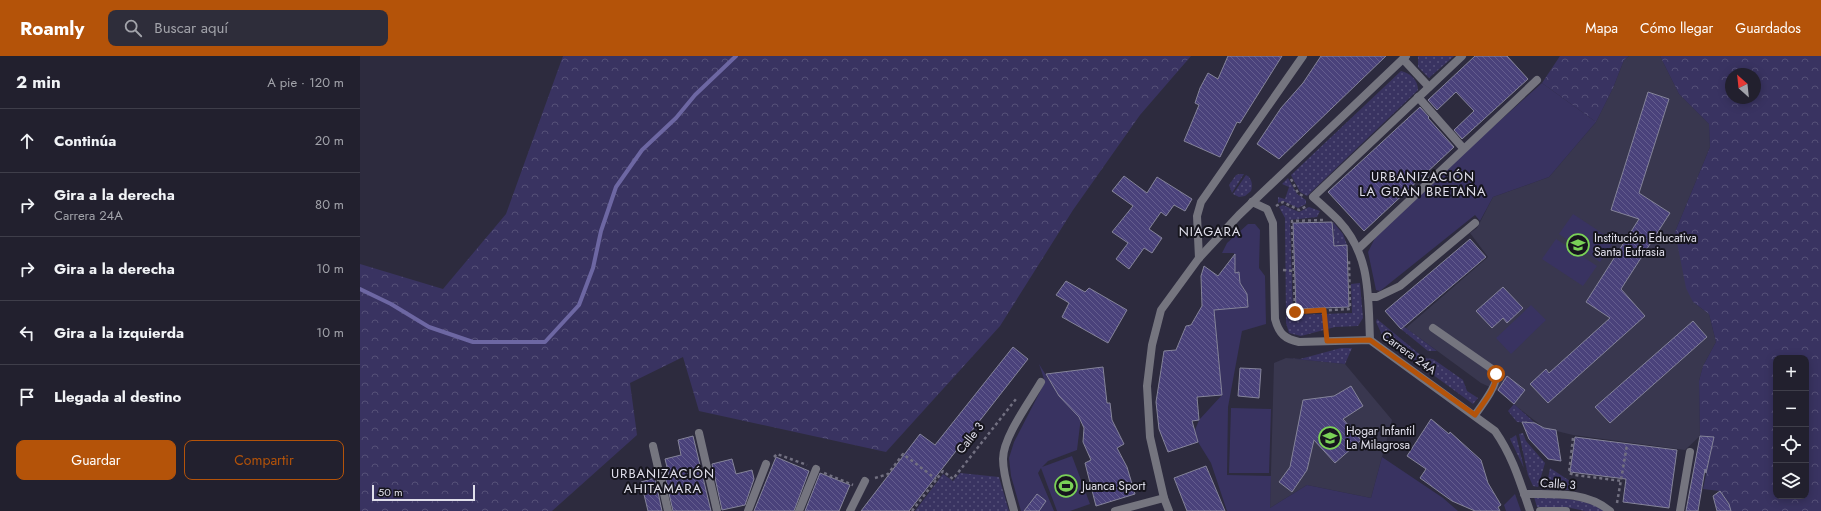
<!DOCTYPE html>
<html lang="es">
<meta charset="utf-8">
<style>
:root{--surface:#22202e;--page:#2e2d3a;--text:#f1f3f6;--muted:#a2a3aa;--line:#3f3e4a;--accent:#b45309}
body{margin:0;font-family:Jost,sans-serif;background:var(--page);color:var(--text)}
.controls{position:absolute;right:12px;bottom:12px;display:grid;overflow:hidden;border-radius:8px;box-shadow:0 2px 10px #0003}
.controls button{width:36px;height:36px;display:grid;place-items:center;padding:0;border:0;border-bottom:1px solid var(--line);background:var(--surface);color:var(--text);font:20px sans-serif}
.compass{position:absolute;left:1365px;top:12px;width:36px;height:36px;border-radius:50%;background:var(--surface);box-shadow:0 2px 10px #0003;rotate:333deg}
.scale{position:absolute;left:12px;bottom:10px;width:103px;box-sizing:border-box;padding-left:4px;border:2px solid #e0dfeb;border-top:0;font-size:11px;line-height:14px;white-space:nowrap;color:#e0dfeb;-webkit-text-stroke:3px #16151d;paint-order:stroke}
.stop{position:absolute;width:12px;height:12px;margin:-9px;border:3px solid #b45309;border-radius:50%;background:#fff}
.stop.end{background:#b45309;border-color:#fff;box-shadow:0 1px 4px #0008}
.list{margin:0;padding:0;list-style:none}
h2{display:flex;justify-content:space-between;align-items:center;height:52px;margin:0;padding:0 16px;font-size:17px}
h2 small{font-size:13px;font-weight:400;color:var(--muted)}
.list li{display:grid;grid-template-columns:26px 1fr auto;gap:12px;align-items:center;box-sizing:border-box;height:64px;padding:0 16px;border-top:1px solid var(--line)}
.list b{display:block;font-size:15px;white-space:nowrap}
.list p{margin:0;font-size:13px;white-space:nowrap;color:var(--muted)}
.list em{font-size:13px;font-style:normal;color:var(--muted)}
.actions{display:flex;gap:8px;padding:12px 16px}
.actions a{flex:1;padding:9px 0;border:1px solid var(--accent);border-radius:8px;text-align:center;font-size:14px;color:var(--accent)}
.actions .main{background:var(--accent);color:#fff}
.icon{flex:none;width:22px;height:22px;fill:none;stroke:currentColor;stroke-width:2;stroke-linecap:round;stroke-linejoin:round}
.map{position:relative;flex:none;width:1461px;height:455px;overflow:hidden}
header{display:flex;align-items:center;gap:24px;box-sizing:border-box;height:56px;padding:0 20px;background:var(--accent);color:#fff}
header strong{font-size:19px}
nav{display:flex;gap:22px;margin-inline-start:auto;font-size:14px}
.search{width:280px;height:36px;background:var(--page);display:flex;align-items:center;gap:10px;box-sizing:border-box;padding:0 14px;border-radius:8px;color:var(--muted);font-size:15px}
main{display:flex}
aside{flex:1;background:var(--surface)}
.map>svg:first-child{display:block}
.built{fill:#39374f}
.green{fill:#393361}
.forest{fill:url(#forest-crowns);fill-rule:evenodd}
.garden{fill:url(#garden-dots)}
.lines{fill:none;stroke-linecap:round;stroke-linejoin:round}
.stream{stroke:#6d67a3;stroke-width:4}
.building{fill:url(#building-back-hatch);stroke:#85849a}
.path{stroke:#727081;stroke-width:2.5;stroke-dasharray:3 3;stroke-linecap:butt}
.service{stroke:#75757f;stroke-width:8}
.minor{stroke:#75757f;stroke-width:8}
.tertiary{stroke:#75757f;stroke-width:8}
.route{stroke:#b45309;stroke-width:5}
.labels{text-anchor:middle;stroke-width:4;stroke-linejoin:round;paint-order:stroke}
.poi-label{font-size:12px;fill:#e0dfeb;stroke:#16151d;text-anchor:start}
.street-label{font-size:12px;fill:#e0dfeb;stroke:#16151d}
.neighbourhood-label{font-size:13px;letter-spacing:1px;fill:#e0dfeb;stroke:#16151d}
</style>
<header>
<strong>Roamly</strong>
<div class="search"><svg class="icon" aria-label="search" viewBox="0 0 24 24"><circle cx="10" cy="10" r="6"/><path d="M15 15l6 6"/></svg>Buscar aquí</div>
<nav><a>Mapa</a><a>Cómo llegar</a><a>Guardados</a></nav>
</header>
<main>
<aside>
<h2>2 min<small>A pie · 120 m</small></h2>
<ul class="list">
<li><svg class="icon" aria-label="ahead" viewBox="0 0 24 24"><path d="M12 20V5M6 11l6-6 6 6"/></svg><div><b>Continúa</b></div><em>20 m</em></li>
<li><svg class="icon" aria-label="right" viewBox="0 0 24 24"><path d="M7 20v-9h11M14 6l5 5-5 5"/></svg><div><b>Gira a la derecha</b><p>Carrera 24A</p></div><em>80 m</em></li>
<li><svg class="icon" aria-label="right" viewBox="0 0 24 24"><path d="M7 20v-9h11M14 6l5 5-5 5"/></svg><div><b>Gira a la derecha</b></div><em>10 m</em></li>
<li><svg class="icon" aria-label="left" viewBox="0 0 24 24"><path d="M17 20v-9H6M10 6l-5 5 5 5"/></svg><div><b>Gira a la izquierda</b></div><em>10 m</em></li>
<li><svg class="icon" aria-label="arrive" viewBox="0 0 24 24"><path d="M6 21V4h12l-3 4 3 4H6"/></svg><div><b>Llegada al destino</b></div></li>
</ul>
<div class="actions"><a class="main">Guardar</a><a>Compartir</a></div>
</aside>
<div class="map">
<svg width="1461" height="455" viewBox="0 0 1461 455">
<defs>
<pattern id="forest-crowns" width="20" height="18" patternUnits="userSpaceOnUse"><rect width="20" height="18" fill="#393361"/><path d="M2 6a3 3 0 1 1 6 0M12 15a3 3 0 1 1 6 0" fill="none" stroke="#555078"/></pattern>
<pattern id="garden-dots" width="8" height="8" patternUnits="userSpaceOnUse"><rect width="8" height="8" fill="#393361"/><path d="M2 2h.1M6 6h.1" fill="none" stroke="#555078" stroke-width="1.8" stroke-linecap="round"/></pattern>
<pattern id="building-back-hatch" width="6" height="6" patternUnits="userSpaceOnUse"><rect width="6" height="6" fill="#4a427b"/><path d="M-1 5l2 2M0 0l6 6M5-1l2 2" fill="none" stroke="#645d8e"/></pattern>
</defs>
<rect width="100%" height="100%" fill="#2d2b3e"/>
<g class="built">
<polygon points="1269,0 1300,0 1319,38 1349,68 1350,91 1315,176 1333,246 1349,258 1356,286 1343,310 1339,325 1340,380 1325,394 1213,379 1184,372 1136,334 1121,327 1046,272 1128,201 1110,177 1117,172 1133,141 1189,121 1236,66 1253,32 1264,4"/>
<polygon points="926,302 985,308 1032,364 1011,442 947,429 910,452 914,307"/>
</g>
<g class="green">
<polygon points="1182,27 1236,66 1189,121 1133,141 1120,165 1115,159 1020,235 1016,234 1008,196 1015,182 1106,95"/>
<polygon points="1213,158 1254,185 1240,206 1199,178"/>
<polygon points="888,168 895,168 900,174 899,212 905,220 906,268 882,275 868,351 867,419 911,420 910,452 947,429 1011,442 1022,401 1083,442 1098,455 867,455 851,407 838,386 835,374 839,364 862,339 854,254 888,251 887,238 880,227 879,216 875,217 874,197 862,197 867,187"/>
<polygon points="1196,183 1237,210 1223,230 1182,203"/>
<polygon points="1171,249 1186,264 1151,298 1136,282"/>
<polygon points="679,308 699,340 721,361 717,394 688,405 682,411 712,400 730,448 710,455 697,455 681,412 678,417 694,455 661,455 651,420 649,402 654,386 685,326"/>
<polygon points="871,352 911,353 909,417 869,417"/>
<polygon points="1155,438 1161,455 1146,455 1144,449"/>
</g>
<g class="forest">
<polygon points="203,0 831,0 780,59 713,154 640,270 526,396 339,355 323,301 270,327 277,379 192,455 0,455 0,208 83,233 146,158"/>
<polygon points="1200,0 1269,0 1264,4 1253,32 1236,66 1182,27"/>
<path d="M 1300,0 L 1461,0 L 1461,455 L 1371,455 L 1369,447 L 1360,435 L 1343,433 L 1354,381 L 1340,380 L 1339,325 L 1343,310 L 1356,286 L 1349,258 L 1333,246 L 1326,232 L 1315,176 L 1350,91 L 1349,68 L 1319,38 ZM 1371,18 L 1395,18 L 1395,42 L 1371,42 ZM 1416,302 L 1446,302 L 1446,440 L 1416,440 Z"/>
</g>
<g class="garden">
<polygon points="1058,0 1094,0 1069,22 1058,11"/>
<path d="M 1041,15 C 1050,17 1058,24 1058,34 L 947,140 L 940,136 L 931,119 Z"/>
<polygon points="880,118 884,118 872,137 869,129 876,119"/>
<path d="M 886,119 C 892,122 893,129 891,135 L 885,140 L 879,141 L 873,138 Z"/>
<polygon points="928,122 937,138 946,144 946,148 938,152 923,145 918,147 918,141 925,143 929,131 922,128"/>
<polygon points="923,149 939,156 949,151 960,155 957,161 930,164 933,259 992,257 991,228 1000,227 1003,262 998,270 975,271 941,280 929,277 926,267 925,162 919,151"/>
<polygon points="973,166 983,178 987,189 974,190"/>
<polygon points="1017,263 1064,302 1073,303 1103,324 1107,335 1118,342 1113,348 1024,283 1016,266"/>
<polygon points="1044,271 1046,272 1077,295 1068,295 1041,273"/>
<polygon points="981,292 992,292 985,308 926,302 940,303"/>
<polygon points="1154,348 1175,367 1157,366 1148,355"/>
<polygon points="1163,377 1166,385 1185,407 1178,431 1173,430 1168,419 1159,378"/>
<polygon points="1156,379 1164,412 1150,383"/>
<polygon points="1190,412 1213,427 1212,434 1186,433"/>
<polygon points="600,417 639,421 649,455 555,455 583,418 593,425"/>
<path d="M 1174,441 C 1197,442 1225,442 1245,455 L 1225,455 L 1206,451 L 1177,451 Z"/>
</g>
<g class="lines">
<polyline class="stream" points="0,233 31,248 69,271 113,286 185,286 219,249 233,212 241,175 256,131 282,94 316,62 335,39 376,0"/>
</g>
<g class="building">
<polygon points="868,0 922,0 880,67 877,66 860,101 824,85 839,49 835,47 840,32 848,17 858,23"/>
<polygon points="961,0 1026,0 919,103 897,88 921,52 943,27"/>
<polygon points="1115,0 1147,0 1168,23 1102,83 1094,74 1114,55 1096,36 1077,54 1068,44"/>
<polygon points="1288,36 1309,43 1279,137 1310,157 1261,233 1285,260 1188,347 1170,328 1186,313 1189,317 1250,262 1226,246 1279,163 1251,154"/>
<polygon points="1060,51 1069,61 1068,62 1094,91 1004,175 968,136"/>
<polygon points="764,120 787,137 797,121 832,143 825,155 814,149 806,160 801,156 789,173 802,182 792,197 784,192 769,213 756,203 768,187 752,176 773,150 752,135"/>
<polygon points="972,166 974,190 987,189 989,251 936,253 933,167"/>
<polygon points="1110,183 1126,201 1041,273 1025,255"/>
<polygon points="875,198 875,217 879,216 880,227 887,238 888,251 854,254 862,339 837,341 839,364 832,365 838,386 808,396 799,373 796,346 804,295 816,294 826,270 831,269 842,250 841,220 844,210 858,220"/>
<polygon points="706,225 725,236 729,232 767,254 748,287 702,261 709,247 696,239"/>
<polygon points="1143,231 1163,252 1147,267 1143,262 1132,272 1116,255"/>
<polygon points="1333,265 1347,281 1250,367 1235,351"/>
<polygon points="653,291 668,303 549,455 501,455 560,378 575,389"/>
<polygon points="743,311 747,347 750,347 752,364 764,388 757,392 767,411 775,438 736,450 725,407 731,404 723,386 724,372 719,361 699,340 686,318"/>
<polygon points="880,312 901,313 899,342 878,340"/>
<polygon points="1147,320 1165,334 1154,348 1138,334"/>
<polygon points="991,330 1003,350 983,363 1001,384 975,407 954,384 947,414 932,436 919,426 930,411 943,344 974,340"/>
<polygon points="1071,363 1089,378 1090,376 1121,404 1128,427 1141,449 1138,451 1140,455 1115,455 1092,445 1060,422 1066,413 1047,400"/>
<polygon points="1162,366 1175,367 1184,372 1196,374 1201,405 1188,403 1169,383"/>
<polygon points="333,380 351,455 313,455 305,420 309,419 305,403 321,399 318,384"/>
<polygon points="1340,380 1354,381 1346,417 1345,413 1338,455 1326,455"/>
<polygon points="1215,381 1317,394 1309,452 1263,446 1266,423 1210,416"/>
<polygon points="416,401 449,415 434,455 394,455"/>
<polygon points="372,403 376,418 392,414 394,423 385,449 362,454 352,408"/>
<polygon points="846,410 852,424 865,455 827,455 814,422"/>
<polygon points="460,417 490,429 479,455 445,455"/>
<polygon points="295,422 302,455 288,455 281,426"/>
<polygon points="1360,435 1369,448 1371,455 1357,455 1353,440"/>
<polygon points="677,438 686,445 679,455 664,455"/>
</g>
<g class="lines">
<g class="path">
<polyline points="931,123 938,137 943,140"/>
<polyline points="916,150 923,146 939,154 947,150"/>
<polyline points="963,164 932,165 935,256 990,253 989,204"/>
<polyline points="923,214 933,215"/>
<polyline points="964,254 966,276"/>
<polyline points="1213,382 1209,417 1215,419 1262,425"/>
<polyline points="414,401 417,398 447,409"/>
<polyline points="464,417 493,429"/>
<polyline points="515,422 528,418 543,398 576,423"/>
<polyline points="1257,447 1267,389"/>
<polyline points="552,455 583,415 593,423 656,343"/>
</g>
<g class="service">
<path d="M 1073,272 L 1132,313 C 1133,314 1136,318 1136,319 C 1139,327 1120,352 1115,359"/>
<polyline points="339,377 357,455"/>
<polyline points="293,390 308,455"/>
<polyline points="439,455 456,413"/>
<polyline points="490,455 505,425"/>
<polyline points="1320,455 1330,396"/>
</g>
<g class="minor">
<polyline points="1043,3 1069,31"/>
<polyline points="1058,41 1103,92"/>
<polyline points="998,193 1177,24"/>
<polyline points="839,202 837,160 841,146 943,0"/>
<polyline points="1008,241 1017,241 1040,230 1115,167"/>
<path d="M 1010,284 C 1008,239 1011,199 978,164 C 970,156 961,148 953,141 L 1102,0"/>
<path d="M 1164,438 C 1193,438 1226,435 1250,455"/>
<polyline points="388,455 406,408"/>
<path d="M 654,455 C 650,438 643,421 643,403 C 643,381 670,345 681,326"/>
<polyline points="755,455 804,442"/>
<polyline points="1180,455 1206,455"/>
</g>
<g class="tertiary">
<path d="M 892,146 L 907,153 L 913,167 L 915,263 C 919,278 925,283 939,286 L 1010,284 L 1135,375 C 1153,401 1160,426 1170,455"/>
<polyline points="809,455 804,442 790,381 787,330 792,289 801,254 839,202 879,159 1046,0"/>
</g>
</g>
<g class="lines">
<path class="route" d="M 935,256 L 964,254 L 967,285 L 1010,284 L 1115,359 C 1122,348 1137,332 1136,318"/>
</g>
<defs>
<g id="university-ring" transform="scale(1.15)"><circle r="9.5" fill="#16151d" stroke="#7ad157" stroke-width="1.5"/><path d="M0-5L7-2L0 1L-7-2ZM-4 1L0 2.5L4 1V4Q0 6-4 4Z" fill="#7ad157"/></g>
<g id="school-ring" transform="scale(1.15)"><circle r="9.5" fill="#16151d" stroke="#7ad157" stroke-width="1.5"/><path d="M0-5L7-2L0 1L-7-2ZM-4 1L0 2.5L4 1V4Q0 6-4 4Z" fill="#7ad157"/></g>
<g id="stadium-ring" transform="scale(1.15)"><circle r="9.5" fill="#16151d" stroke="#7ad157" stroke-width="1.5"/><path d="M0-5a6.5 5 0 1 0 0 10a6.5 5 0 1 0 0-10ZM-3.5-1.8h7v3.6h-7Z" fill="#7ad157"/></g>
</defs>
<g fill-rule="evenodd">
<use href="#university-ring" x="1218" y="189"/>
<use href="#school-ring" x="970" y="382"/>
<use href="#stadium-ring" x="706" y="430"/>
</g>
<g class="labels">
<g class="poi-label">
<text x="1234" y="186">Institución Educativa<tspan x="1234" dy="14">Santa Eufrasia</tspan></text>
<text x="986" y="379">Hogar Infantil<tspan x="986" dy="14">La Milagrosa</tspan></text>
<text x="722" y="434">Juanca Sport</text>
</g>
<g class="street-label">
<text transform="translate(1049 297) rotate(36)" y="4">Carrera 24A</text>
<text transform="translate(610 382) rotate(-52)" y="4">Calle 3</text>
<text transform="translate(1198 428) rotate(4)" y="4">Calle 3</text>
</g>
<g class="neighbourhood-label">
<text x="1063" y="125">URBANIZACIÓN<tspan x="1063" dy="15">LA GRAN BRETAÑA</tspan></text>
<text x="850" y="180">NIAGARA</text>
<text x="303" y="422">URBANIZACIÓN<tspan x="303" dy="15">AHITAMARA</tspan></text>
</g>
</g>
</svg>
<div class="controls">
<button>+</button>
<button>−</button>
<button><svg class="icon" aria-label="locate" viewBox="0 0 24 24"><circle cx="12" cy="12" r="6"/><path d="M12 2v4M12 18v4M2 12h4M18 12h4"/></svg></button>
<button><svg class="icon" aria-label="layers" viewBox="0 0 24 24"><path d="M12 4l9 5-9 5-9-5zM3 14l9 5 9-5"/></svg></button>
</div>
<svg class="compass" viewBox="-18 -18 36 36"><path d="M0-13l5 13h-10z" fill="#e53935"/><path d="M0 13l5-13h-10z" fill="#a2a3aa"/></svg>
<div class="scale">50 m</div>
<div class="stop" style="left:1136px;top:318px"></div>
<div class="stop end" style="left:935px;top:256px"></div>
</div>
</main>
